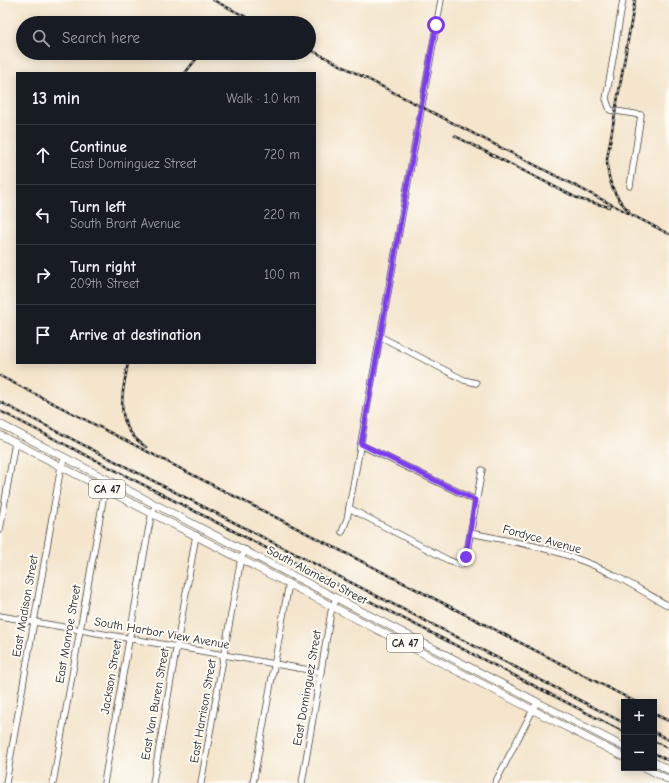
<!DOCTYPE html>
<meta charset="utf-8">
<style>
:root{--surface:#171b24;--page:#242831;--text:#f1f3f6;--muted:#9ea1a6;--line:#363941}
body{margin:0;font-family:"Comic Neue",sans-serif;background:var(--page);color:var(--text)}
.controls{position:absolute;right:12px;bottom:12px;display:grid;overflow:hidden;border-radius:0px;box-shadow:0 2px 10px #0003}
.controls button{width:36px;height:36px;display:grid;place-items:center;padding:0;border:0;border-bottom:1px solid var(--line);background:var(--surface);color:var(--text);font:20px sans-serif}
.stop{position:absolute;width:12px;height:12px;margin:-9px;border:3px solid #7c3aed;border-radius:50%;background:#fff}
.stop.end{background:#7c3aed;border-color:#fff;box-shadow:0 1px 4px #0008}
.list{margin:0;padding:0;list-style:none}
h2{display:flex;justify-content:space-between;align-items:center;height:52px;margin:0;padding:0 16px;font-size:17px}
h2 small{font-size:13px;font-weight:400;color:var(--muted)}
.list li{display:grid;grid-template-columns:26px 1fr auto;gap:12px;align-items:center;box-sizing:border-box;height:60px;padding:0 16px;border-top:1px solid var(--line)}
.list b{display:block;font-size:15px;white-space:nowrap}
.list p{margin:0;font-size:13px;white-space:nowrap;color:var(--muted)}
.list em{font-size:13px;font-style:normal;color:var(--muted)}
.icon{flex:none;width:22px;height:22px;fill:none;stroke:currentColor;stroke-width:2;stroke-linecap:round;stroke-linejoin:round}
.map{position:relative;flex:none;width:669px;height:783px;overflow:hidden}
.search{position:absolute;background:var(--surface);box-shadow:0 2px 10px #0003;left:16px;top:16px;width:300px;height:44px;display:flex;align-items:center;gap:10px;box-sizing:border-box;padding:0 14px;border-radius:22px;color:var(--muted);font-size:15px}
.panel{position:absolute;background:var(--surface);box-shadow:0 2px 10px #0003;left:16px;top:72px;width:300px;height:292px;border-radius:0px}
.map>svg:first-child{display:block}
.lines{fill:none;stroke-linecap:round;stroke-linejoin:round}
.minor-casing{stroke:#3c3a36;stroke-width:7}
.major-casing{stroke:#3c3a36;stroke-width:8}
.minor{stroke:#fff;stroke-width:5.5}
.major{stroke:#fff;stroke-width:7}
.rail-casing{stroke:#1c1c1c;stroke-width:2.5}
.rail{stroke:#fdfcf7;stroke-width:1;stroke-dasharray:3;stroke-linecap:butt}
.route{stroke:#7c3aed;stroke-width:5}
.labels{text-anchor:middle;stroke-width:4;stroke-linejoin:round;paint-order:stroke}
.shield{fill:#fdfcf7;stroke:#605f5e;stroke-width:1}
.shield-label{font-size:11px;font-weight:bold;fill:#1c1c1c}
.street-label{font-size:12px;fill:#1c1c1c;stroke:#fdfcf7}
</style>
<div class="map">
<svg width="669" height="783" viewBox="0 0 669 783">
<rect width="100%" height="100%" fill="#fdfcf7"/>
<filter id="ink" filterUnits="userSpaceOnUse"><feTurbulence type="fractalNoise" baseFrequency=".025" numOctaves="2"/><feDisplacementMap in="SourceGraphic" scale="8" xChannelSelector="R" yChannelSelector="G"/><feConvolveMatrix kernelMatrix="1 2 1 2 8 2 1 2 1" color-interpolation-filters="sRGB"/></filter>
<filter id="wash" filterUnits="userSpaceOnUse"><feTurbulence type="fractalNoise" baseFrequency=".012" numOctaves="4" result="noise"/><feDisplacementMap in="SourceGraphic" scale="16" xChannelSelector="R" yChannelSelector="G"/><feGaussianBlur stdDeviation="0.9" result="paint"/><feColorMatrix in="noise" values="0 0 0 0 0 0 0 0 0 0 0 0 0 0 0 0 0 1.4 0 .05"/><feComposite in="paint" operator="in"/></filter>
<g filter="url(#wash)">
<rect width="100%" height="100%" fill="#f4e5cc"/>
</g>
<g filter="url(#ink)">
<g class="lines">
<g class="minor-casing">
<g id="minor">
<polyline points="623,0 606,99 610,110 641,115 630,186"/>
<polyline points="381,337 464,380 476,383"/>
<polyline points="361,445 475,500"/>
<polyline points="349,508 448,560 461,565 466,557 482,470"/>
<polyline points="0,530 15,442"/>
<polyline points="342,532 347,519 441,0"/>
<path d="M 471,533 C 507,541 545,546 580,560 C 611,571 640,590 669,606"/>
<polyline points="0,616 321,672"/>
<polyline points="6,783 61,466 65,458"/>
<polyline points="53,783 105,489"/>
<polyline points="104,783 148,532 152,512 156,505"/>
<polyline points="153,783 196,535"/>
<polyline points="201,783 241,558 246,550"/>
<polyline points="253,783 289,583"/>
<polyline points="302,783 331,612 336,598"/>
<polyline points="495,783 537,702"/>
</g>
</g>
<g class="major-casing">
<g id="major">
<polyline points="0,424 624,747"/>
<polyline points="0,435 624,757"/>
<polyline points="654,762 669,770"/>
<polyline points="646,768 669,780"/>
</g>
</g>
<use href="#minor" class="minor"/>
<use href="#major" class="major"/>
<g class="rail-casing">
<g id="rail">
<polyline points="213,0 258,23"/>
<polyline points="309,49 669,234"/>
<polyline points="185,73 201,53"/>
<polyline points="455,136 579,199 609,207"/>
<path d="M 629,211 C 614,197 607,179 607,159 L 635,0"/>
<path d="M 128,363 C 122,396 113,425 146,447"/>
<polyline points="0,376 636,702"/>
<polyline points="0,402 624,723"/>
<polyline points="0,411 624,732"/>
<polyline points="654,714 669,721"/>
<polyline points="654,732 669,740"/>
<polyline points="654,741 669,749"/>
<polyline points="654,753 669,761"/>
</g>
</g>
<use href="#rail" class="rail"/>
</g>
</g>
<g class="lines" filter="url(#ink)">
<polyline class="route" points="436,25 361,444 475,500 466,557"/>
</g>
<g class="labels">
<g class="shield">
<rect x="89" y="480" width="36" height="18" rx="3"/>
<rect x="387" y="634" width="36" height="18" rx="3"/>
</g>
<g class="shield-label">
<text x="107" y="493">CA 47</text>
<text x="405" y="647">CA 47</text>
</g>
<g class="street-label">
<text transform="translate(542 539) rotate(15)" y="4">Fordyce Avenue</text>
<text transform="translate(317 575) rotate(28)" y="4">South Alameda Street</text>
<text transform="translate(25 606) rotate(-80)" y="4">East Madison Street</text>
<text transform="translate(162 633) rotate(10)" y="4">South Harbor View Avenue</text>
<text transform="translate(68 634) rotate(-80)" y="4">East Monroe Street</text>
<text transform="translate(111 677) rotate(-80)" y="4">Jackson Street</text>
<text transform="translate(307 688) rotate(-80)" y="4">East Dominguez Street</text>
<text transform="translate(155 704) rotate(-80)" y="4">East Van Buren Street</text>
<text transform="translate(203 711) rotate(-80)" y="4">East Harrison Street</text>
</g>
</g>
</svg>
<div class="controls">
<button>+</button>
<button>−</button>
</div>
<div class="stop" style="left:436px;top:25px"></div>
<div class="stop end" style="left:466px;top:557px"></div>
<div class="search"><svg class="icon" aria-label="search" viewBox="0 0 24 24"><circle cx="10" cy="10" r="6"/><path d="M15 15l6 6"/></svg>Search here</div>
<section class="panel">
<h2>13 min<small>Walk · 1.0 km</small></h2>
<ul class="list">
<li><svg class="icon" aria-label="ahead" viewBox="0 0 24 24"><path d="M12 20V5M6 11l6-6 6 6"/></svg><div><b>Continue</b><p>East Dominguez Street</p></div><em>720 m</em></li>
<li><svg class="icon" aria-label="left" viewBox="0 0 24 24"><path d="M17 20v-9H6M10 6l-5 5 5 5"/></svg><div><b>Turn left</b><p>South Brant Avenue</p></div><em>220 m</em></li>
<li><svg class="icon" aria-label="right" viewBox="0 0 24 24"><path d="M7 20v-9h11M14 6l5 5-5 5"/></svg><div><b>Turn right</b><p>209th Street</p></div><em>100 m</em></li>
<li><svg class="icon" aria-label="arrive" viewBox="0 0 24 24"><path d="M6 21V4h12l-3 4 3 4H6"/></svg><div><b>Arrive at destination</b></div></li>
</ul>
</section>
</div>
